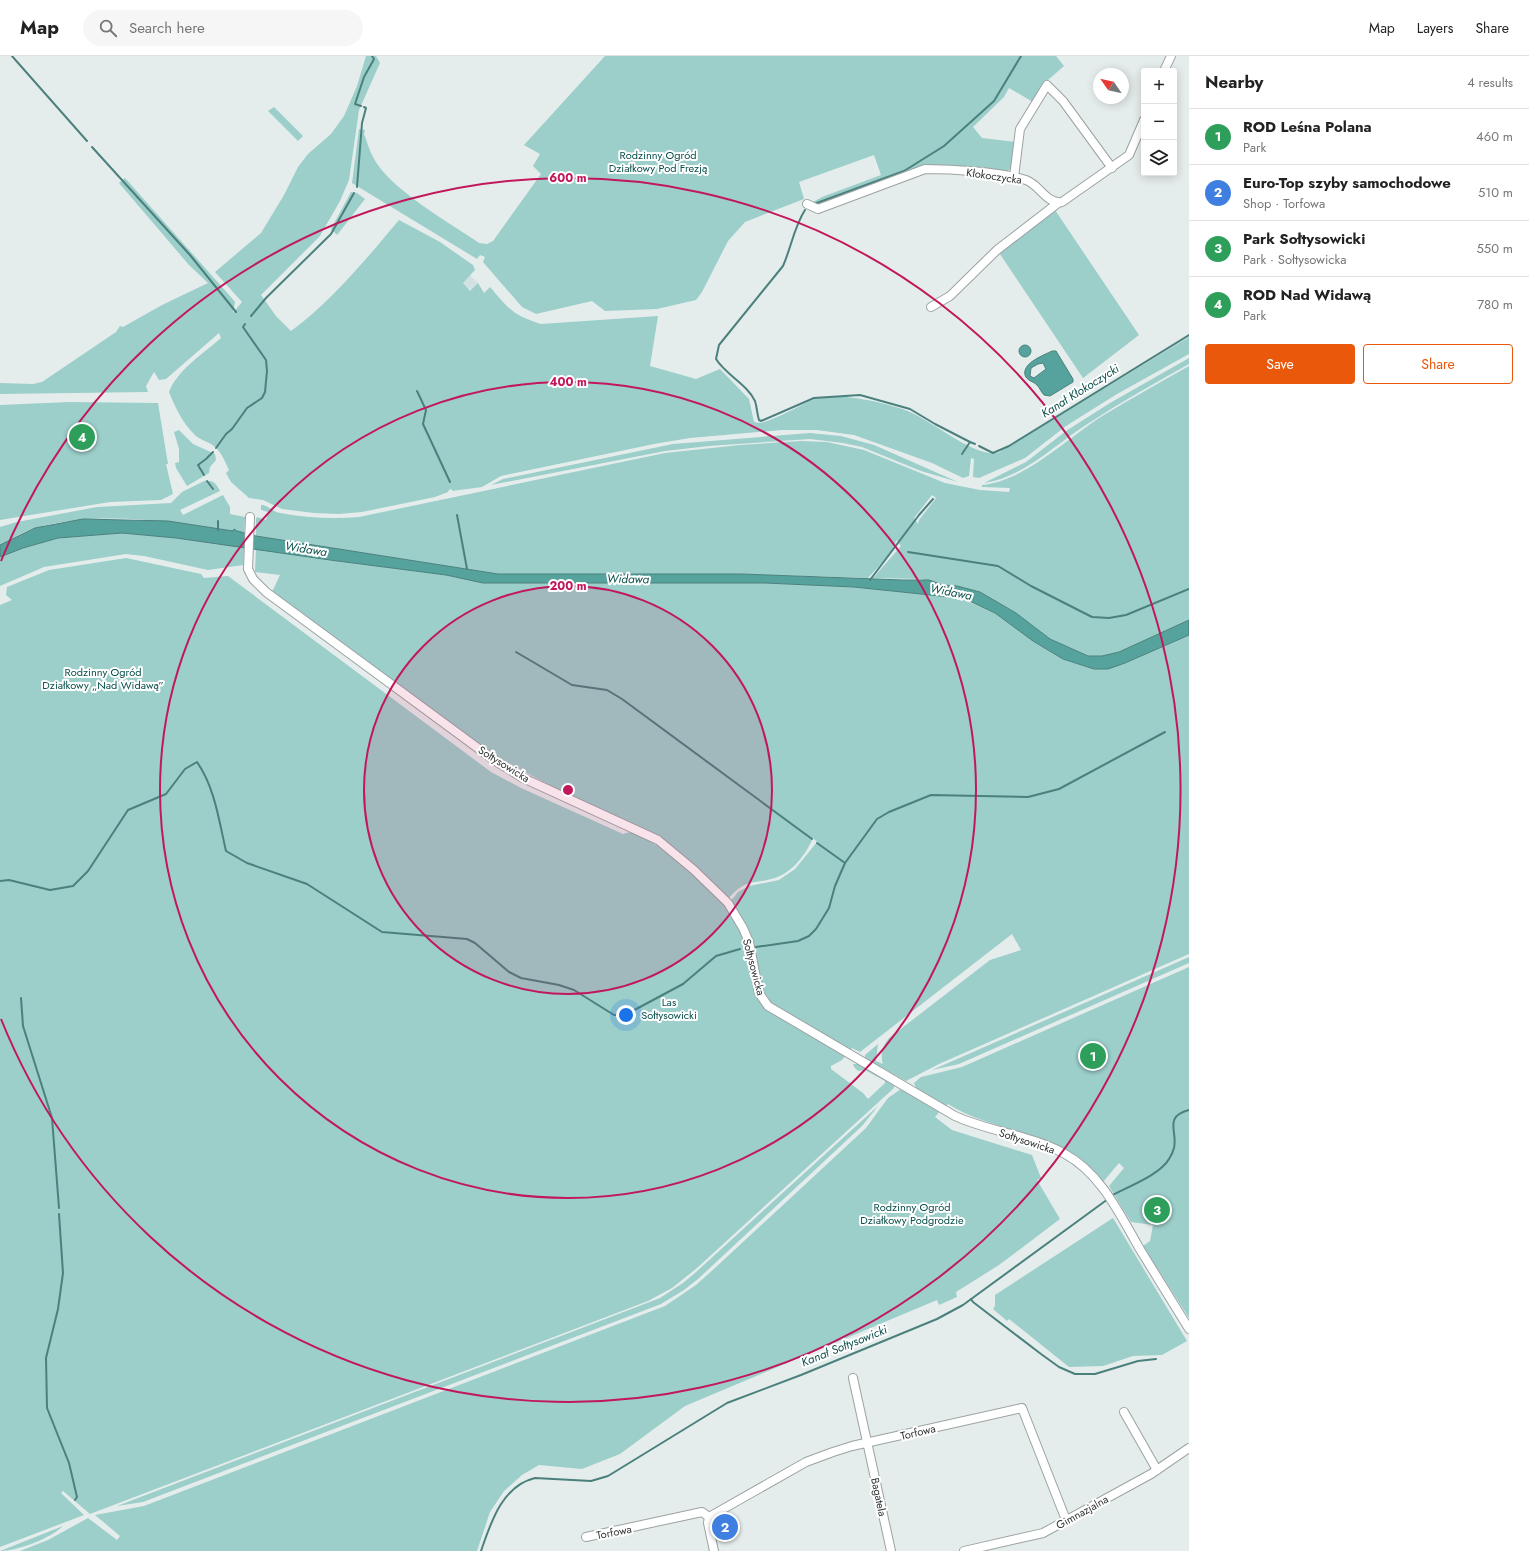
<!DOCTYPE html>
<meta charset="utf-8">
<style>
:root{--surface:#fff;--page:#f6f6f6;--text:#222;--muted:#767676;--line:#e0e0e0;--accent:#ea580c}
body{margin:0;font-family:Jost,sans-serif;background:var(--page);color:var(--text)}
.controls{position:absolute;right:12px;top:12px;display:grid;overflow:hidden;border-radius:4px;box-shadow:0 2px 10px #0003}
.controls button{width:36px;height:36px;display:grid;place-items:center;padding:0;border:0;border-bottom:1px solid var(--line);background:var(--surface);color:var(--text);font:20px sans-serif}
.compass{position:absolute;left:1093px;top:12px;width:36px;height:36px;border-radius:50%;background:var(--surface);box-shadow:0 2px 10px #0003;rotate:304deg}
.you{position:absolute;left:626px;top:959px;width:14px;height:14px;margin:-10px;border:3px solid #fff;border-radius:50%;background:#1a73e8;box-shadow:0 0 0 6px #1a73e833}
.badge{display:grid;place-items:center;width:26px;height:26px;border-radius:50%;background:var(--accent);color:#fff;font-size:13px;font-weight:700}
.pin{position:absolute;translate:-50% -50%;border:2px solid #fff;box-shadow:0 1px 4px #0006}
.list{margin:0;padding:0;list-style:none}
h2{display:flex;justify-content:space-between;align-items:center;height:52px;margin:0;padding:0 16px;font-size:17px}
h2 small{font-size:13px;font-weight:400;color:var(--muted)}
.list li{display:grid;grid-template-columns:26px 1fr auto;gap:12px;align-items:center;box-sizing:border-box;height:56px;padding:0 16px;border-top:1px solid var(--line)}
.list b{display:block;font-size:15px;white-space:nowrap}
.list p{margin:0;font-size:13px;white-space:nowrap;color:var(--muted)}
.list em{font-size:13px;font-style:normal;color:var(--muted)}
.actions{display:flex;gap:8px;padding:12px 16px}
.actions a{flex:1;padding:9px 0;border:1px solid var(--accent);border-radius:4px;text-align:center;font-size:14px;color:var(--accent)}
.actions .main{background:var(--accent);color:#fff}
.icon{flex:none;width:22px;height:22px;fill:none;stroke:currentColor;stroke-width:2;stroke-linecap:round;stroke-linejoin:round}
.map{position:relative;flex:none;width:1189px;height:1495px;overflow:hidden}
header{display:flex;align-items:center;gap:24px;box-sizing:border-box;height:56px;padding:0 20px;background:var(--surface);border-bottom:1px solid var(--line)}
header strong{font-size:19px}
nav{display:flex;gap:22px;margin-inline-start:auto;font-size:14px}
.search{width:280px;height:36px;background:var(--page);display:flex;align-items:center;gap:10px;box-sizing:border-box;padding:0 14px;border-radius:22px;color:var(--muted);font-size:15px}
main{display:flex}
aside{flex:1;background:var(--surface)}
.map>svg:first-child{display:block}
.built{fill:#d2e2e0}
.green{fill:#9cceca;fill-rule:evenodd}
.water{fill:#56a39d;stroke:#4b817d;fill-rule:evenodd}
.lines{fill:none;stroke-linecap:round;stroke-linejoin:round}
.stream{stroke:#4b817d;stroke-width:2}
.minor-casing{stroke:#9ba2a2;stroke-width:10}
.minor{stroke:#fff;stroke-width:8}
.ring{fill:none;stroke:#c2185b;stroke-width:2}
.labels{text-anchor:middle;stroke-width:4;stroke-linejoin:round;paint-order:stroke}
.park-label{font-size:11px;fill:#074f4b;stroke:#fff}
.street-label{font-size:11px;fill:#303232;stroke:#fff}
.water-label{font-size:12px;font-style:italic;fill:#0b514d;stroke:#fff}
.centre{fill:#c2185b;stroke:#fff;stroke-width:2}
.ring-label{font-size:12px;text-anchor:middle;font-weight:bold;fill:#c2185b;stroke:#fff;stroke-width:4;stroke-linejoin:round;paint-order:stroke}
</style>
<header>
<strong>Map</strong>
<div class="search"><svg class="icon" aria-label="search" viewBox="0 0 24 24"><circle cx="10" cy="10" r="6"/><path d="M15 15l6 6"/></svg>Search here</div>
<nav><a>Map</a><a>Layers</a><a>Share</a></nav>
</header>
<main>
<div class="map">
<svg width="1189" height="1495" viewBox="0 0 1189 1495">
<rect width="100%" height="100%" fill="#e5edec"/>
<polygon class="built" points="470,219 478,227 471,235 462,227"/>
<g class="green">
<path d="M 366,0 L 376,0 L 380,7 L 359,54 L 349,124 L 340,145 L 320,180 L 261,239 L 276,260 L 291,275 C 331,246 367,202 399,164 L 440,186 L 473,209 L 475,214 L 463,227 L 470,235 L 478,227 L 484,237 L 490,231 C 509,253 512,259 541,268 L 658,260 L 650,310 L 696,323 L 720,313 L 749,343 L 754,366 L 759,367 C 774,365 800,349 815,343 C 835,335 885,347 905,354 C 929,362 974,402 998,397 L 1189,281 L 1189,298 L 1117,338 L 1066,370 L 1025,402 L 979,422 L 973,421 L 974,403 L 971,402 L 969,420 L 963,422 L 932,407 L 854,379 L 817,374 L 782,374 L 690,382 L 654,388 L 501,420 L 482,431 L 452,435 L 452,433 L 449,434 L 448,436 L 435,441 L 362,456 L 339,458 L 314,457 L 282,453 L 263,444 L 249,442 L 231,426 L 226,417 L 229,414 C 224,404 221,394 211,388 C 206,385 199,383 195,379 C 183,368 175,351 169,336 C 177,314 204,297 221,282 L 219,277 L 166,323 L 159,324 L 154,316 L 146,330 L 148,336 L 0,338 L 0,327 L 33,328 L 42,326 L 116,276 L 120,270 L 123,271 L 162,249 L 208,227 L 189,209 L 119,127 L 125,122 L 230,240 L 235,246 L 233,257 L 242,246 L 215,216 L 261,177 L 284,139 L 298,111 L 308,98 L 331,78 L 344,60 L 357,30 Z"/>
<path d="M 605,0 L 1056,0 L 1064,10 L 1048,24 L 1033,46 L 1009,32 L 1004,41 L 973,71 L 982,82 L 1016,86 L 1013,110 L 1006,117 L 943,110 L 815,150 L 813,146 L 822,141 L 881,119 L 874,99 L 799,126 L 804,143 L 745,166 L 728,185 L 702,236 L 696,244 L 657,253 L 605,255 L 592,245 L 536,258 L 522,251 L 483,206 L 485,201 L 480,199 L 477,203 L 352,127 L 359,73 L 365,74 L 364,78 C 367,85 369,94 373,101 C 388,132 450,167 479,187 L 487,188 L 493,185 L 541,118 L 533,110 L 540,98 L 524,89 Z"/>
<polygon points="274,51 303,80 298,85 268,55"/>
<polygon points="351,136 357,137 365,143 337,179 331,173"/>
<polygon points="1055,154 1139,279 1083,322 998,195"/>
<path d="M 1189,302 L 1189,308 C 1155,327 1121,346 1089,367 C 1055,388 1025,421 984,427 L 1026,406 L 1066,375 L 1110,347 Z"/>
<path d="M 1189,310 L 1189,564 L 1119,596 L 1102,600 L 1088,600 L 1050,583 L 1016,557 L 980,536 L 921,523 L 873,522 L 901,490 L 896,484 C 896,494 875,514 868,522 L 741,518 L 498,518 L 256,480 L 256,463 L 257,461 L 266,464 L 268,456 L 261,454 L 261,449 C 269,449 272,456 280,457 C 307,462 332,463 359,461 L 665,397 L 740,389 L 801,385 L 827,386 L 864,394 L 945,427 L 980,434 L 1009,436 L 1010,432 L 982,431 L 982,429 C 1024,425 1064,385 1099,362 C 1128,344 1159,327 1189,310 ZM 932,439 L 936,442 L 919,464 L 918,468 L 914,462 Z"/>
<polygon points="69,346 158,347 168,408 166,408 173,438 161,444 110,446 0,464 0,349"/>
<polygon points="179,374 193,388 215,398 216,404 210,411 209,417 187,430 176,412 175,407 179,406 179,393 174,376"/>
<polygon points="810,377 841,380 874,389 958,426 921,415 862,391 843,387 810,383 709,390 665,395 491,429 503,423 673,388"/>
<path d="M 204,425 C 213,424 216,427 220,435 L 180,454 L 183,459 L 223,439 L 230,451 L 230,458 L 245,461 L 244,477 C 178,467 102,453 36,472 C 24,475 11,484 0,489 L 0,471 L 17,466 L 97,451 L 171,447 L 182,436 Z"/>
<polygon points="122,477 176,482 244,491 243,509 208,514 144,500 126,498 44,511 0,530 0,501 23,492 58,482"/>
<path d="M 256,492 L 330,504 L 446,519 L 483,527 L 765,527 L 854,531 L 959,542 L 995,557 L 1033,585 L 1063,603 L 1094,613 L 1125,607 L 1189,579 L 1189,898 L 939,1008 L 906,1025 L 865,1002 L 865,999 L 878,988 L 876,1005 L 883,1008 C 880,998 882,991 889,982 L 990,904 L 1021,894 L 1012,878 L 860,996 L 852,992 L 842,1004 L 831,1010 L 831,1013 L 863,1037 L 868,1043 L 885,1027 L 885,1025 L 865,1014 L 858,1015 L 854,1011 L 853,1008 L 861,1008 L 894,1029 L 894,1032 L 697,1212 L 672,1232 L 648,1245 L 90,1458 L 63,1435 L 61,1437 L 84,1459 L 0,1491 L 0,549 L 12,544 L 6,539 L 7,531 L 49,514 L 126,502 L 201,518 L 204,522 L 228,520 L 491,716 L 521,732 L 623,778 L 634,775 L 659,791 L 730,846 L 738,836 L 749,830 L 779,824 L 795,813 L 817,786 L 813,782 C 806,798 793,816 775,822 C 751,829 747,822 728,843 L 660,782 L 566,738 L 497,701 L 437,659 L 272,536 L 280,519 L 255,516 Z"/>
<polygon points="1189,901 1189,907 959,1008 932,1014"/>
<path d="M 1189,911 L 1189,1262 L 1143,1190 L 1150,1185 L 1153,1169 L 1131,1166 L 1109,1130 L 1124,1112 L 1119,1107 L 1103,1126 C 1094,1116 1084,1104 1072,1097 C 1033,1074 986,1072 948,1048 L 946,1050 L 916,1032 L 914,1027 L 921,1021 L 962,1011 Z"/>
<polygon points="901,1033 903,1033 940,1055 935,1061 952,1074 1032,1099 1041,1122 1037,1124 1060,1163 999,1209 956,1236 957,1241 939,1249 937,1244 685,1350 620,1398 582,1413 539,1409 522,1419 504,1435 490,1456 477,1495 20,1495 48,1484 88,1462 117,1484 120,1480 95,1459 144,1450 665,1250 696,1229 715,1212 866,1072 888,1042"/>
<polygon points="878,1050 862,1070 698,1223 684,1234 661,1248 143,1446 117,1450 660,1242 683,1227 695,1217"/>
<polygon points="1113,1162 1187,1285 1162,1299 1133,1300 1103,1310 1069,1311 1009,1263 1007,1265 993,1253 995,1250 995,1239"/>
<path d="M 63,1470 C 51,1482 18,1495 0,1495 Z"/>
</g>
<g class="water">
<circle cx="1025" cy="295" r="6"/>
<path d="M 1052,295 L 1056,295 L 1073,323 L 1073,326 L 1050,340 L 1044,339 C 1041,336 1040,332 1037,329 C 1033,325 1027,325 1025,319 C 1022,307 1044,299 1052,295 ZM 1043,307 L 1046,313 L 1034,322 L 1030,320 L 1031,312 L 1038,308 Z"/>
<polygon points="83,463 168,465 233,475 234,473 237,475 256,480 498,518 741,518 903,524 929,524 943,529 957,530 980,536 1016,557 1050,583 1088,600 1102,600 1119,596 1189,564 1189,579 1125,607 1108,613 1094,613 1063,603 1033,585 995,557 965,543 959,542 854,531 765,527 483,527 446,519 330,504 176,482 122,477 58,482 23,492 0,501 0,489 35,472"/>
</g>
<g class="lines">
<g class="stream">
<polyline points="12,0 87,85"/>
<polyline points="361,50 355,48 364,21 374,3 372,0"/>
<polyline points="92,91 190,199 236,256"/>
<polyline points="357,131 362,67 366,52 364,51"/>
<polyline points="814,148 904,115 944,90 994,45 1021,0"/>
<path d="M 805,154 C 794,171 791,192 783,210 L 719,289 L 716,303 C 726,319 747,328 755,345 C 757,351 757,358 759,364 L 761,365 L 814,342 L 860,339 L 910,353 L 935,368 L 970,386"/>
<polyline points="251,260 266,242 331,178 354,137"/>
<polyline points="417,335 426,354 423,368 450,426"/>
<polyline points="979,390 993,397 1009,390 1189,279"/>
<polyline points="216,392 226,378 232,373 247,352 262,342 265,336 267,315 266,304 243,271 245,268"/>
<polyline points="962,398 970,386 975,388"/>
<polyline points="204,419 198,409 206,403 213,396"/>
<polyline points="207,425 213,433"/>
<polyline points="457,459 467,513"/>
<polyline points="218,465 218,474"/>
<polyline points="908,496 998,510 1031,530 1092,561 1109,562 1126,559 1189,533"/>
<polyline points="870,524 919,459 933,443"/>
<polyline points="516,596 572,629 607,634 622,643 812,783"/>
<polyline points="817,787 845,807"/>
<path d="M 0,825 L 9,824 L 50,834 L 73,830 L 88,815 L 128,754 L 166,738 L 185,713 L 197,706 C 215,732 219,765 226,795 L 247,807 L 307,828 L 382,876 L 467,883 L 475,887 L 509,916 L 521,922 L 559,929 L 574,934 L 614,959 L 625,959 L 683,928 L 716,900 L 740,893"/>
<polyline points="756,891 798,885 809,880 816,873 829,852 835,830 845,807 877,763 889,756 931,739 1028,741 1059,733 1165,676"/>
<polyline points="21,942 23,970 52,1062 59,1152"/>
<path d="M 1111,1140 C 1127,1131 1160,1119 1169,1103 C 1171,1100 1173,1096 1174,1092 C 1178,1075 1163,1061 1189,1054"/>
<polyline points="59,1158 63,1217 58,1253 46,1302 47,1352 69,1407 77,1441 75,1444"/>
<polyline points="971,1243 973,1246 1041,1298 1059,1311 1075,1318 1095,1318 1138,1305 1156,1303"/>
<path d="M 481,1495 C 491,1466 502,1430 535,1422 L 591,1425 L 608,1420 L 727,1347 L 801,1319 L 937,1263 L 963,1249 L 1108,1143"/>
</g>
<g class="minor-casing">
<g id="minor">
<polyline points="1164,15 1171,0"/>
<polyline points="1014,121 1020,73 1047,29 1063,45 1112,112"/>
<path d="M 807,148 L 818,153 L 925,113 C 953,113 1001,116 1026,124 C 1040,129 1046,148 1062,146 L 1129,99 L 1144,64"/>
<polyline points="931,251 950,240 997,194 1058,147"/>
<path d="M 250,461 L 248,513 L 253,523 L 266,536 L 494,704 L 523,722 L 658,784 L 694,814 L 728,847 L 743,872 L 749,886 L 759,937 L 768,950 L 955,1060 C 990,1076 1031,1079 1065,1098 C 1102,1118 1121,1161 1141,1195 C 1157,1221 1173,1247 1189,1273"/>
<polyline points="853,1322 891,1495"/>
<polyline points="1124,1356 1157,1414"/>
<polyline points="586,1481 702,1456 709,1461"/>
<polyline points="714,1495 708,1467 709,1461 806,1406 833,1396 852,1390 1022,1352 1066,1464"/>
<polyline points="964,1495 1043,1477 1151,1418 1189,1392"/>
</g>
</g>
<use href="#minor" class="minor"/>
</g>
<circle cx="568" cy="734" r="204" fill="#c2185b" fill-opacity=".12"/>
<g class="ring">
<circle cx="568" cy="734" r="204"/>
<circle cx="568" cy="734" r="408"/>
<path d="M1 505A612 612 0 1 1 1 963"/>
</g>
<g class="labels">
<g class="park-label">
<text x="658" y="103">Rodzinny Ogród<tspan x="658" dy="13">Działkowy Pod Frezją</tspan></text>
<text x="103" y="620">Rodzinny Ogród<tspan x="103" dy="13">Działkowy „Nad Widawą”</tspan></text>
<text x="669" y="950">Las<tspan x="669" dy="13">Sołtysowicki</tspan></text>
<text x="912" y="1155">Rodzinny Ogród<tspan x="912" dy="13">Działkowy Podgrodzie</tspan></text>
</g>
<g class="street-label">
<text transform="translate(994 120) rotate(8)" y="4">Kłokoczycka</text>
<text transform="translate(504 708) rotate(32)" y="4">Sołtysowicka</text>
<text transform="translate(754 911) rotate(75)" y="4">Sołtysowicka</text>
<text transform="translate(1027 1085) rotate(18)" y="4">Sołtysowicka</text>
<text transform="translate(918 1376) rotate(-13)" y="4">Torfowa</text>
<text transform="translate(879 1441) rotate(78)" y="4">Bagatela</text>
<text transform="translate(1082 1456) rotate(-29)" y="4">Gimnazjalna</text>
<text transform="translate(614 1476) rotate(-11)" y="4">Torfowa</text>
</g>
<g class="water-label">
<text transform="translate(1080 335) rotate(-32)" y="4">Kanał Kłokoczycki</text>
<text transform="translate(306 493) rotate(9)" y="4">Widawa</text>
<text transform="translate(628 523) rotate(1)" y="4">Widawa</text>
<text transform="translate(951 536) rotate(11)" y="4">Widawa</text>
<text transform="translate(844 1290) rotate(-22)" y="4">Kanał Sołtysowicki</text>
</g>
</g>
<circle cx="568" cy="734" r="6" class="centre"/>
<g class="ring-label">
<text x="568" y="126">600 m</text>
<text x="568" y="330">400 m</text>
<text x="568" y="534">200 m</text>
</g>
</svg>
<div class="controls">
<button>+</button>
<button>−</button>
<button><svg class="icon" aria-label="layers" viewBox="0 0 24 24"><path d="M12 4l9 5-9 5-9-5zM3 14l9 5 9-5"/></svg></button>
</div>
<svg class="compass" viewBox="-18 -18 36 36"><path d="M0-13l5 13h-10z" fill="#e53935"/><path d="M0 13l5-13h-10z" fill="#767676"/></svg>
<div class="you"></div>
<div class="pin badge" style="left:1093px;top:1000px;background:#2e9e5b">1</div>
<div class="pin badge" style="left:725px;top:1471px;background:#3f7fe0">2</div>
<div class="pin badge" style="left:1157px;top:1154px;background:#2e9e5b">3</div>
<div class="pin badge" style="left:82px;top:381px;background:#2e9e5b">4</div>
</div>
<aside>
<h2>Nearby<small>4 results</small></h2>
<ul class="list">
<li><span class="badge" style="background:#2e9e5b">1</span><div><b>ROD Leśna Polana</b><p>Park</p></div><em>460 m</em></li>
<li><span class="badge" style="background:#3f7fe0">2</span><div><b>Euro-Top szyby samochodowe</b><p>Shop · Torfowa</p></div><em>510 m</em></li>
<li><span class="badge" style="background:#2e9e5b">3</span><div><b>Park Sołtysowicki</b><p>Park · Sołtysowicka</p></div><em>550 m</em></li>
<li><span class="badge" style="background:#2e9e5b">4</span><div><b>ROD Nad Widawą</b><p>Park</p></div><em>780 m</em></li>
</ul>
<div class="actions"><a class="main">Save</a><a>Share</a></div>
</aside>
</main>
